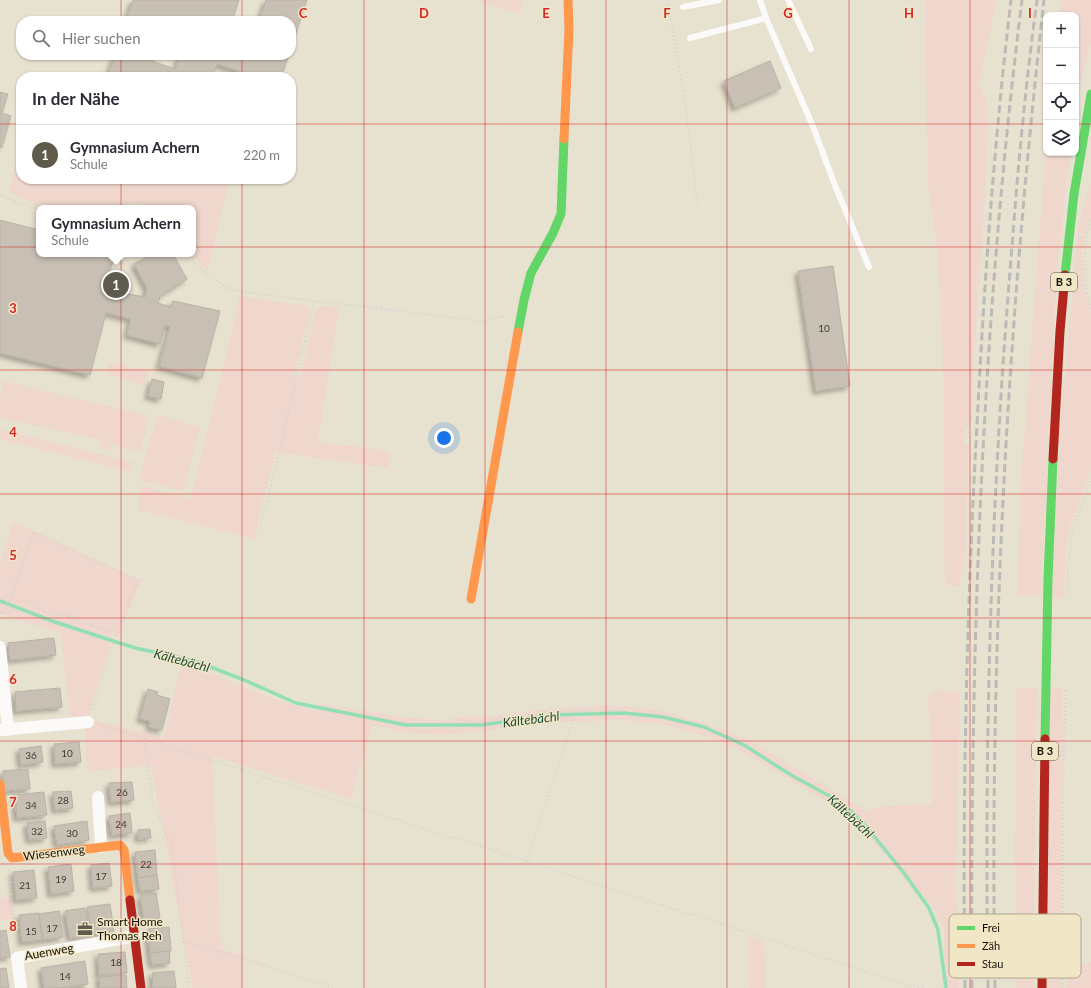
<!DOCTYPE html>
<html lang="de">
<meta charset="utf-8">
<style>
:root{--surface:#fff;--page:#f7f7f7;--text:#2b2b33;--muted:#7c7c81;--line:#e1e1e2;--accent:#5e5a4c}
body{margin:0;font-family:Lato,sans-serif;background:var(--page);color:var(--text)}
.controls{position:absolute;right:12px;top:12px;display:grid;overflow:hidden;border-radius:8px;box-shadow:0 1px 3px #0004}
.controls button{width:36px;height:36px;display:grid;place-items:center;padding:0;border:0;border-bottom:1px solid var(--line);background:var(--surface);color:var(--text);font:20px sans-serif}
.you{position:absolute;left:444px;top:438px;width:14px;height:14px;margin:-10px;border:3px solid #fff;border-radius:50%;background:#1a73e8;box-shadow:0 0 0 6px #1a73e833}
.badge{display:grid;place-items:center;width:26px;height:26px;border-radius:50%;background:var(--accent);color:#fff;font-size:13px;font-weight:700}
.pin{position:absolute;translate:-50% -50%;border:2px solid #fff;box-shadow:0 1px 4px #0006}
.popup{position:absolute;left:36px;top:205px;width:160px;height:52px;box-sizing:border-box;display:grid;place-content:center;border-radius:8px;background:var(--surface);filter:drop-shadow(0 1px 3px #0005);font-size:13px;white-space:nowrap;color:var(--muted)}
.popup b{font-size:15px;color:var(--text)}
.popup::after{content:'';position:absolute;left:50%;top:100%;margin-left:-8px;border:8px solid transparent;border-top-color:var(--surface)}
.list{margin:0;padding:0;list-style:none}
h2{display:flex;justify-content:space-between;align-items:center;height:52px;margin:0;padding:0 16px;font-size:17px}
h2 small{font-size:13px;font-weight:400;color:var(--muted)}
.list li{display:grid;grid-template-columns:26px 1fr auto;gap:12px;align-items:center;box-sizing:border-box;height:60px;padding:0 16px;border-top:1px solid var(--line)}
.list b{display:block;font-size:15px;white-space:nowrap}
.list p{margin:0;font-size:13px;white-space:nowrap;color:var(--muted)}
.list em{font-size:13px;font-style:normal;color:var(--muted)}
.icon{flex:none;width:22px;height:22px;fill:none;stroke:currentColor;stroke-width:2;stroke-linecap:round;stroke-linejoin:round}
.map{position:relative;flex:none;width:1091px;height:988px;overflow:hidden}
.search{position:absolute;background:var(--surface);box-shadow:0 1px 3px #0004;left:16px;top:16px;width:280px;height:44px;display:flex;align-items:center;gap:10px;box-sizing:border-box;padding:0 14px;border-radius:16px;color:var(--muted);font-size:15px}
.panel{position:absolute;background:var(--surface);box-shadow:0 1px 3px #0004;left:16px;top:72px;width:280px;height:112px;border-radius:16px}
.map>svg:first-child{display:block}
.green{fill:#efd7cd}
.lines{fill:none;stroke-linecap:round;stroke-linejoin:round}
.stream{stroke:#92dfb6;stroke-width:3.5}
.building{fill:#c8c0b4;stroke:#b9b2a6;filter:url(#shadow)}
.path{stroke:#d3d1cb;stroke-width:2;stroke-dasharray:1 3;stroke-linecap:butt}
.lane{stroke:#fbfaf8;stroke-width:6}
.street{stroke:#fbfaf8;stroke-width:12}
.fast{stroke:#63d668;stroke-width:9}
.slow{stroke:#ff974d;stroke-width:9}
.jam{stroke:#b3261e;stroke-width:9}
.rail{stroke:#bcbab6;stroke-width:3;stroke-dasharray:8 4;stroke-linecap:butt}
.grid{fill:none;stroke:#d62828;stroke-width:1;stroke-opacity:0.55}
.labels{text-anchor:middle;stroke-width:3;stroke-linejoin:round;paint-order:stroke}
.number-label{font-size:10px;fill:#423e32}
.shield{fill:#f1e6c5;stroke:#57523f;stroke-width:1}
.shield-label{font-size:11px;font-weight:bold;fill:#151206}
.street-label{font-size:12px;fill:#151206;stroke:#f1e6c5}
.poi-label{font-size:12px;fill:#151206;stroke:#f1e6c5;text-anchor:start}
.water-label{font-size:13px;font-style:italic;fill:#1f4e3a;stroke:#f1e6c5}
.key{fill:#f1e6c5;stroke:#afa68c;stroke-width:1}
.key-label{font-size:11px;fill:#151206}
.grid-label{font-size:13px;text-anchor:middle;font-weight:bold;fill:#d62828;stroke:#f1e6c5;stroke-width:3;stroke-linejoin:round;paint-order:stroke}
</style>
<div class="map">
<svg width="1091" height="988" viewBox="0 0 1091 988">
<defs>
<filter id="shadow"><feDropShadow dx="-3.5" dy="3.5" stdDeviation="2" flood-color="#0004"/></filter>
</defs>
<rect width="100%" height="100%" fill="#e7e1cf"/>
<g class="green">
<polygon points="478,0 521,0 521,14"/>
<polygon points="925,0 997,0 979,85 988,104 986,186 984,187 983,191 985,192 979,286 976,286 975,290 978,292 970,426 965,427 964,444 969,445 964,570 961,571 960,587 945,584 943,353 937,247 928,185"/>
<polygon points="1061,0 1091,0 1091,43 1082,79 1076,115 1076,15 1059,15"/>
<polygon points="21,144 21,179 229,179 208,271 192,254 193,254 193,208 154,208 130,202 129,208 50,208 38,205 9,192"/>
<polygon points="1046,148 1046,153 1070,153 1057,267 1041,596 1017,595 1021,480"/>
<polygon points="1091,182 1091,217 1085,232 1082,256 1084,290 1091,314 1091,471 1069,529 1066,549 1064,599 1052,598 1060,430 1079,222"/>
<polygon points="240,296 307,306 310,311 294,377 300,378 316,309 321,306 339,308 318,442 391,451 387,468 276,452 261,507 255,539 138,510 141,486 191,499"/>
<polygon points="110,363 148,371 143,386 106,373"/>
<polygon points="4,381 76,399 149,415 141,452 110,445 109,450 99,448 101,440 0,418 0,395"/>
<polygon points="157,415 201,427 183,491 139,480"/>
<polygon points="0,429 133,463 130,472 0,439"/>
<polygon points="13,522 141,581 119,635 112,634 108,653 88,716 70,721 61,633 0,614 0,563"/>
<polygon points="182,662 266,696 315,711 319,704 411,718 451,721 463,716 479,718 523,712 600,705 634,707 667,712 719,728 752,742 868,812 877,807 932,803 932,743 927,698 935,691 960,692 956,889 958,932 956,933 955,937 959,938 959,988 943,988 944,931 939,916 920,890 916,895 883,852 857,824 839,809 737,748 713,738 666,725 624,720 556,722 445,735 406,733 372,725 351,799 212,756 221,949 241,955 243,988 193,988 151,766 87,771 85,723 95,721 164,738"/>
<polygon points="1017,687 1037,688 1033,988 1016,988 1015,842"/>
<polygon points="1050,688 1063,689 1060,988 1047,988"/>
<polygon points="12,896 14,919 0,921 0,898"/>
<polygon points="748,936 764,940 766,988 749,988"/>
<polygon points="1091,962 1091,988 1066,988 1065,969 1077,965"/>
</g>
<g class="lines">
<polyline class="stream" points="0,601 52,621 135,648 195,661 244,680 296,703 406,725 482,725 553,715 624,713 663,717 704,727 744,745 791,775 835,799 852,812 869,830 904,873 929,908 938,930 946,988"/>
</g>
<g class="building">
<polygon points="133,0 239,0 232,21 126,21"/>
<polygon points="266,0 307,0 291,48 291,21 259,21"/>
<polygon points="115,55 154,55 152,61 175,69 180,55 289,55 281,77 257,77 217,64 213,77 115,77 108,75"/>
<polygon points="770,61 781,88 735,108 724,81"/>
<polygon points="0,92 8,94 2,113 11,116 2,147 0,147"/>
<polygon points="0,220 39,230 39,254 115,254 104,290 145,297 147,288 134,264 153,254 173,254 187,279 160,296 158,303 171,307 173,301 220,311 202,378 159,366 170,327 165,325 160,344 127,335 131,319 106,313 90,375 0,353"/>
<polygon points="833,266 850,386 816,391 798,271"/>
<polygon points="152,379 164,382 161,399 148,396"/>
<polygon points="54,638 56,655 10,660 8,643"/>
<polygon points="60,688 62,707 16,711 15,692"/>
<polygon points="148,689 158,692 157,695 170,699 162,730 149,727 150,721 140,719"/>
<polygon points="79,742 81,762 55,764 54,744"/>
<polygon points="41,746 43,762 21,765 19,749"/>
<polygon points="28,769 30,789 4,791 3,771"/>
<polygon points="132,782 134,800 111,802 109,783"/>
<polygon points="71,791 73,808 55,810 53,792"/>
<polygon points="44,792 47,815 17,818 15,795"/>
<polygon points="130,813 132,833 112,835 109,816"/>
<polygon points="45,821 47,838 29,840 27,823"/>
<polygon points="87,821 89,840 57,845 54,826"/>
<polygon points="150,829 151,838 138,839 138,830"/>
<polygon points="155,850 157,875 138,878 135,852"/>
<polygon points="109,863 112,886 93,888 91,865"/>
<polygon points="71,864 74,891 51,894 48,867"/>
<polygon points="34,870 37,898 16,900 13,872"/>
<polygon points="157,875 159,889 140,891 138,878"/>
<polygon points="156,893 160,918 144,921 140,896"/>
<polygon points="110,904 114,931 91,935 87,907"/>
<polygon points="85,908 90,934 70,938 65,911"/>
<polygon points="59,911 63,937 43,940 39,914"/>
<polygon points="39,913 42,940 22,942 19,915"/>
<polygon points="169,927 171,951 150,953 148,929"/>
<polygon points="6,930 10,957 0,958 0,931"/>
<polygon points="169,951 170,963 152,965 150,953"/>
<polygon points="125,952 127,973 99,975 98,954"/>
<polygon points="85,961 88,984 60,988 44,988 41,968"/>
<polygon points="6,968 9,988 0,988 0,969"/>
<polygon points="174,971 176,988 153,988 152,973"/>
<polygon points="126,975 127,988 100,988 99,977"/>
</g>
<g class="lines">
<g class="path">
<path d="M 667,0 C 680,68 691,136 697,205"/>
<polyline points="0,195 30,207 39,209"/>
<path d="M 1091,221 C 1081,241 1084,289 1091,309"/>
<polyline points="186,254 197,265 225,287 241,292 480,321 507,316"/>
<polyline points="259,532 282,441 314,302"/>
<polyline points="1068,595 1068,563 1073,530 1091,479"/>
<polyline points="9,601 36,602 45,612 51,614 66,615 95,627 116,632"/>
<polyline points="0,613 4,612 9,601 34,532 138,580 117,632 92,711"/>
<polyline points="453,719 477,723 507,717 573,711 623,710"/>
<polyline points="99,725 134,735 749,933 884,978 923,988"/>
<polyline points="144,739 153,803 172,848 189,988"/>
<polyline points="135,843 168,839"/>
<polyline points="527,861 573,720 573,711"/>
<polyline points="10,870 16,948"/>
<polyline points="183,941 255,962 335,988"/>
<polyline points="1062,988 1064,742 1066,690"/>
</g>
<g class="lane">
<polyline points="788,0 811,49"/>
<polyline points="683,7 719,0"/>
<polyline points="766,18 814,129 834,183 869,267"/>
<polyline points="690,38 766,18 760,0"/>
</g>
<g class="street">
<polyline points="0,647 8,730"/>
<polyline points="0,730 88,722"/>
<polyline points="98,797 101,847"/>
<polyline points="21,988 17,958 135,936"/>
</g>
<g class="fast">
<polyline points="1065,275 1074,194 1091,94"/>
<polyline points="518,332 524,300 531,273 553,233 561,214 564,139"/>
<polyline points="1045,739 1048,579 1053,459"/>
</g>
<g class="slow">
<polyline points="564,139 569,29 568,0"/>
<polyline points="471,599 518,332"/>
<polyline points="0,784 8,853 12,858 120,845 124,850 130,900"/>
</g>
<g class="jam">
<polyline points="1053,459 1060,331 1065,275"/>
<polyline points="130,900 141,988"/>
<polyline points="1042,988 1045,739"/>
</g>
<g class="rail">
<path d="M 965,988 C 962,794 967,600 978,406 C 985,271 995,135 1011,0"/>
<path d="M 972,988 C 970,658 981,328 1022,0"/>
<path d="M 988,988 C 984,740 991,494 1012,247 C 1018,165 1026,82 1037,0"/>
<path d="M 995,988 C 989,658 1007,328 1044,0"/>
</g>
</g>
<path class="grid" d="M 121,0 L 121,21M 242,0 L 242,21M 364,0 L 364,988M 485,0 L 485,988M 606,0 L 606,988M 727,0 L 727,988M 849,0 L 849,988M 970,0 L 970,988M 121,55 L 121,77M 242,55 L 242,77M 0,124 L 21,124M 291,124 L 1046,124M 1076,124 L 1091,124M 121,179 L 121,988M 242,179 L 242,988M 0,247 L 1091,247M 0,370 L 1091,370M 0,494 L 1091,494M 0,618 L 1091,618M 0,741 L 1091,741M 0,864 L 1091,864"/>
<defs>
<g id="office-bare" transform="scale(1.2)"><path d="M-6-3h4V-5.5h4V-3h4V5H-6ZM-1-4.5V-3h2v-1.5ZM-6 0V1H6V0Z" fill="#5e5a4c" stroke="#f1e6c5" stroke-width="2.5" paint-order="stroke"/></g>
</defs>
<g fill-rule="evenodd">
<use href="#office-bare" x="85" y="929"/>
</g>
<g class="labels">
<g class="number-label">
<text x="824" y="332">10</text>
<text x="67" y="757">10</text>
<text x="31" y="759">36</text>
<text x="122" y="796">26</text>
<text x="63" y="804">28</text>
<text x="31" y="809">34</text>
<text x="121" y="828">24</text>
<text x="37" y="835">32</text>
<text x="72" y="837">30</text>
<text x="146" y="868">22</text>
<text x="101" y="880">17</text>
<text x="61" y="883">19</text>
<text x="25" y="889">21</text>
<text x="52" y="932">17</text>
<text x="31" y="935">15</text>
<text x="116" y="966">18</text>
<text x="65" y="980">14</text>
</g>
<g class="shield">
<rect x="1051" y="273" width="26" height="18" rx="3"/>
<rect x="1032" y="742" width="26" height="18" rx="3"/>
</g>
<g class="shield-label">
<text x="1064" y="286">B 3</text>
<text x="1045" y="755">B 3</text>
</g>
<g class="street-label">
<text transform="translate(54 853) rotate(-7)" y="4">Wiesenweg</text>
<text transform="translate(49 952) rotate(-10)" y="4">Auenweg</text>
</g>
<g class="poi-label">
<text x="97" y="926">Smart Home<tspan x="97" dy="14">Thomas Reh</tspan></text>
</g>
<g class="water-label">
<text transform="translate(182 660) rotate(15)" y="5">Kältebächl</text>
<text transform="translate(531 719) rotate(-7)" y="5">Kältebächl</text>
<text transform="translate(851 816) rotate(43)" y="5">Kältebächl</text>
</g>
</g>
<rect x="949" y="914" width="132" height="64" rx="6" class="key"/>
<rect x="957" y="926" width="18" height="4" fill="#63d668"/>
<rect x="957" y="944" width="18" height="4" fill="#ff974d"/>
<rect x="957" y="962" width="18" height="4" fill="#b3261e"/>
<g class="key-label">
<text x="982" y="932">Frei</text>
<text x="982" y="950">Zäh</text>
<text x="982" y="968">Stau</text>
</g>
<g class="grid-label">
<text x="303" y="18">C</text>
<text x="424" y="18">D</text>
<text x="546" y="18">E</text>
<text x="667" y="18">F</text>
<text x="788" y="18">G</text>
<text x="909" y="18">H</text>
<text x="1030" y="18">I</text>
<text x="13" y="313">3</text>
<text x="13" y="437">4</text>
<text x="13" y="560">5</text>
<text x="13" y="684">6</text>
<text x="13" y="807">7</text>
<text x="13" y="931">8</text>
</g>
</svg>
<div class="controls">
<button>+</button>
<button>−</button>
<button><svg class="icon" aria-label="locate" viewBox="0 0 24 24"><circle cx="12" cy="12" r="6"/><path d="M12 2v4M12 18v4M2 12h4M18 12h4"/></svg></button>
<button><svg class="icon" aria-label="layers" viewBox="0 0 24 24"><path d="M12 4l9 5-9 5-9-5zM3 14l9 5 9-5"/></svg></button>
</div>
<div class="you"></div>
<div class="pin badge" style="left:116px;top:285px">1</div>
<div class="popup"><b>Gymnasium Achern</b>Schule</div>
<div class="search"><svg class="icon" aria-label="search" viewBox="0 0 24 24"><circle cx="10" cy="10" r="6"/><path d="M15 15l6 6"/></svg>Hier suchen</div>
<section class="panel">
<h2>In der Nähe<small></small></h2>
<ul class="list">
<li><span class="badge">1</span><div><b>Gymnasium Achern</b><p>Schule</p></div><em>220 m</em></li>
</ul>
</section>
</div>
